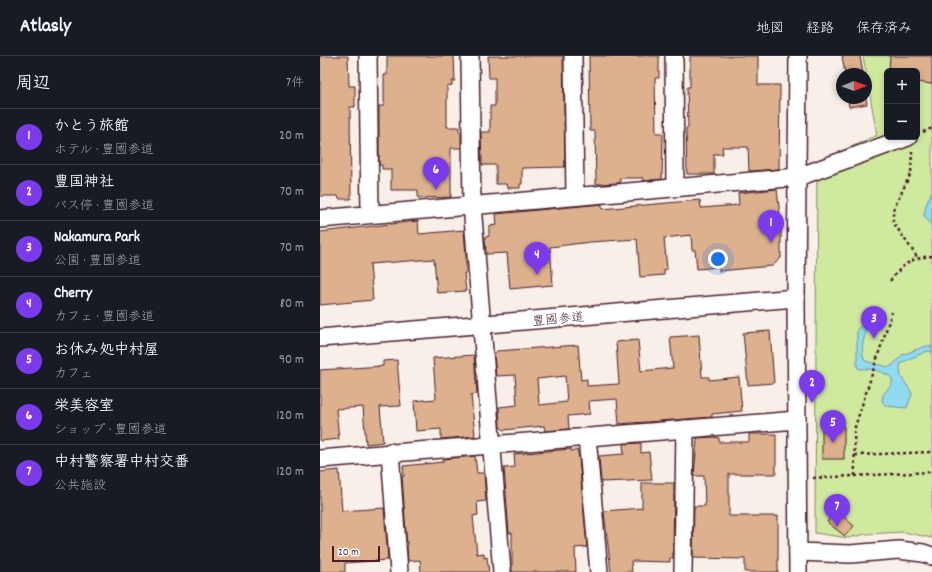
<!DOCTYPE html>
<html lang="ja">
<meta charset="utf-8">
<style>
:root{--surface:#171b24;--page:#20242c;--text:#f1f3f6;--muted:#9ea1a6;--line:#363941;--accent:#7c3aed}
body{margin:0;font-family:Dekko,"Klee One",sans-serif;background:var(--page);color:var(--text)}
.controls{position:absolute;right:12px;top:12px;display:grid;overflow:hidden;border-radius:6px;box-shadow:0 2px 6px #0003}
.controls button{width:36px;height:36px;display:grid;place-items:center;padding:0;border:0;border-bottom:1px solid var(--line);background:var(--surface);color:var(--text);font:20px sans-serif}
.compass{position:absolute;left:516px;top:12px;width:36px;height:36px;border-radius:50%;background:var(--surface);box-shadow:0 2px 6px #0003;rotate:89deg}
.scale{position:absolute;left:12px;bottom:10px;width:48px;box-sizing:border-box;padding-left:4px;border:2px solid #4a1f2b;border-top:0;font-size:11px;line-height:14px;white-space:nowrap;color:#4a1f2b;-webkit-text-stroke:3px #fff;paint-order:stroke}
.you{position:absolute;left:398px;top:203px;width:14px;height:14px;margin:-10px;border:3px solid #fff;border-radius:50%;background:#1a73e8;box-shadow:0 0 0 6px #1a73e833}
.badge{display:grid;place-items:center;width:26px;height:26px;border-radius:50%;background:var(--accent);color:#fff;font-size:13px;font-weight:700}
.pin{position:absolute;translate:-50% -33px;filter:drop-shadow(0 1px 2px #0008)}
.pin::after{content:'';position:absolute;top:21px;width:14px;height:12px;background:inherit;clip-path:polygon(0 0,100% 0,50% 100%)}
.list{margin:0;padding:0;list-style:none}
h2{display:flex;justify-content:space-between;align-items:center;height:52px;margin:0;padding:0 16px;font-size:17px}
h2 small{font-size:13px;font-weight:400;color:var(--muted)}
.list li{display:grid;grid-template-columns:26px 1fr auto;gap:12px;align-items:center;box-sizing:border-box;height:56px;padding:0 16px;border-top:1px solid var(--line)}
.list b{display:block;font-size:15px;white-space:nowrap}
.list p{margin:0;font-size:13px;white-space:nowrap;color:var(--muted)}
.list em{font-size:13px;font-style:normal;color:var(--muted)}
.map{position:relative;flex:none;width:612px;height:516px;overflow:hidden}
header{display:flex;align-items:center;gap:24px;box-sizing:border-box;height:56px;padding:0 20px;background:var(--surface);border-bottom:1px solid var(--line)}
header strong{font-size:19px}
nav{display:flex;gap:22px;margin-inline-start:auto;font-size:14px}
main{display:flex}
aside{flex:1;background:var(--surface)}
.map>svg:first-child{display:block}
.green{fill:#cfe99f;stroke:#8c8465;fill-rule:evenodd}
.water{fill:#90dbf1;stroke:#7490a2}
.building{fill:#ddb08e;stroke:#4a1f2b;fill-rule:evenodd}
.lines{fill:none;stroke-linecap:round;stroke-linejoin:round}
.minor-casing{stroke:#4a1f2b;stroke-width:20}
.path{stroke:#4a1f2b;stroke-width:2.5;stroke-dasharray:3 3;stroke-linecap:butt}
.minor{stroke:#fff;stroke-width:17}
.labels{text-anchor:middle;stroke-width:4;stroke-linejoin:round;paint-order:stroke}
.street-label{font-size:13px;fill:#4a1f2b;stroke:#fff}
</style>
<header>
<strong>Atlasly</strong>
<nav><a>地図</a><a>経路</a><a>保存済み</a></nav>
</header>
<main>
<aside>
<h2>周辺<small>7件</small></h2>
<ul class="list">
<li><span class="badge">1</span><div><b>かとう旅館</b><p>ホテル · 豊國参道</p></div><em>20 m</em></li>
<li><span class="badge">2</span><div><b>豊国神社</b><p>バス停 · 豊國参道</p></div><em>70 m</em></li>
<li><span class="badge">3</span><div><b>Nakamura Park</b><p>公園 · 豊國参道</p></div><em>70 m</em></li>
<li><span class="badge">4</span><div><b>Cherry</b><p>カフェ · 豊國参道</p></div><em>80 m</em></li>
<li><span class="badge">5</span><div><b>お休み処中村屋</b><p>カフェ</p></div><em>90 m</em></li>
<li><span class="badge">6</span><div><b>栄美容室</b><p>ショップ · 豊國参道</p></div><em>120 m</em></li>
<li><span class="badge">7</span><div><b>中村警察署中村交番</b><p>公共施設</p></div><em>120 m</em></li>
</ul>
</aside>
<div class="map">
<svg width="612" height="516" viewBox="0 0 612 516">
<rect width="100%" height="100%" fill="#f8efe8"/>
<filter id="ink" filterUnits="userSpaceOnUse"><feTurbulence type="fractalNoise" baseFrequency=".025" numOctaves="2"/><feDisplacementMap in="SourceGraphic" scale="8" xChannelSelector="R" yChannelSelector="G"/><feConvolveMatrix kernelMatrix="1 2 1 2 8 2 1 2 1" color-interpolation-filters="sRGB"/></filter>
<g filter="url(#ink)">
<path class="green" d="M 543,0 L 612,0 L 612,482 L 584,476 L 546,478 L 528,482 L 495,477 L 497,106 L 557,79 ZM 567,15 L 597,15 L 597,81 L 567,81 Z"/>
<g class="water">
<polygon points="612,135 612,176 611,169 604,159 606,149"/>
<path d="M 541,270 L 544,270 L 547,274 C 543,283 540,296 545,305 L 568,311 L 573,309 L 582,299 L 606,290 L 612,290 L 612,296 L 607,295 L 581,307 C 577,323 587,326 592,338 L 587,352 L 566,350 L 562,345 L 563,339 L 572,328 L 572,322 C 564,315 550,312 540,313 L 537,311 L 537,273 Z"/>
</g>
<g class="building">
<polygon points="0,0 28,0 29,30 35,30 35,51 30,51 31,143 19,143 18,140 0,140"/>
<polygon points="67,0 134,0 135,25 132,25 132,29 127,30 127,71 139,71 139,76 141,76 141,92 131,92 131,141 98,142 98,134 71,134 71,113 62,113 62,109 59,109 59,50 64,50 64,19 67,19"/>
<polygon points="168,0 243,0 245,111 202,112 202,128 200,128 200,132 187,132 186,128 176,128 176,109 162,109 161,76 170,76 170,50 175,50 175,22 169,22"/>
<polygon points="269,0 339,0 339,22 335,22 336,77 343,77 342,123 323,125 323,122 300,122 300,127 276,128 275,75 270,75"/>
<polygon points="370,0 438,0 438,29 460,29 459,113 429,115 428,91 402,91 403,98 394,98 394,118 367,118 366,72 368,72 367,31 370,31"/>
<polygon points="522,0 540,0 543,18 525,18"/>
<polygon points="570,0 612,0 612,28 597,26 597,15 569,15"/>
<polygon points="528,42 546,42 547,48 529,51"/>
<polygon points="457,133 461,168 461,202 452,210 399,215 399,211 377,213 375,194 372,194 371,179 344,182 347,213 344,214 344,219 320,221 317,183 270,186 230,191 233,229 190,233 187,197 166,198 165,181 169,180 169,170 177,169 176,158 282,148 282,153 380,144 381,152 419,149 418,137"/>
<polygon points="98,165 99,178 144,174 146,200 146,217 144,217 146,235 117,237 114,203 50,208 53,244 0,249 0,176"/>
<polygon points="450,275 454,327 428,329 423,277"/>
<path d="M 379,279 L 382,321 L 389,321 L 389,324 L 419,321 L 422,355 L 392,358 L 392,361 L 299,368 L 297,343 L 269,345 L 270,358 L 248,360 L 249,373 L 225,375 L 224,370 L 184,374 L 180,371 L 179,351 L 197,349 L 195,319 L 176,320 L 174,298 L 177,295 L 258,289 L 261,324 L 267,323 L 267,330 L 299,328 L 296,286 L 318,284 L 321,315 L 353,312 L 350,281 ZM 245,320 L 247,346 L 219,349 L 217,323 Z"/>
<polygon points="154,299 157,338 151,339 155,380 121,383 121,373 96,375 94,345 116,343 113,302"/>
<polygon points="77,304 81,350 60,351 63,386 46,388 43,351 16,353 19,383 0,385 0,314 63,310 63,305"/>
<rect x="502" y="371" width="22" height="32"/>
<polygon points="429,378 456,378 456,418 409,418 409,460 458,460 458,516 425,516 425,503 373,502 374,450 385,450 384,420 374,420 377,382 394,381 399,382 399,386 429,386"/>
<polygon points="321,387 321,397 329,396 332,424 281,426 279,400 304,398 303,388"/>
<polygon points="251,393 251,395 257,394 259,402 267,491 255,492 256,516 192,516 192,477 189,477 184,412 195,411 194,398"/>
<polygon points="155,400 157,417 164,417 166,445 157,446 158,459 153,460 157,498 164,497 164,502 167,501 169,516 101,516 100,504 88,505 82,420 84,420 83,410 123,406 123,403"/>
<polygon points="19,414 22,455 64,452 68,504 25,507 25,516 0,516 0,416"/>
<polygon points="322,427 354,427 353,502 350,502 350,506 311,505 312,516 291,516 284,455 322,452"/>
<polygon points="516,454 534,470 525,480 507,466"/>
</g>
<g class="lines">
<g class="minor-casing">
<g id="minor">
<polyline points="48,0 50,158"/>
<polyline points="150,0 152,149 182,516"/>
<polyline points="253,0 255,140"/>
<polyline points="354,0 355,131"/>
<polyline points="478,0 476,242 478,516"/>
<polyline points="0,163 478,121 588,81"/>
<polyline points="0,282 476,242"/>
<polyline points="267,381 279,516"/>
<polyline points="70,396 79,516"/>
<polyline points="0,403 477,364"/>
<polyline points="478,496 530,498 579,494 603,497 612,500"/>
<polyline points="363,516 365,373"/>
</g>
</g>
<g class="path">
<polyline points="603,76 612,72"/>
<polyline points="592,95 591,117 573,154 573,166 597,201"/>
<path d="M 570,225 C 583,208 591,202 612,200"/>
<polyline points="535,399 612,396"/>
<polyline points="535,420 534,374 572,256"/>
<polyline points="493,422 612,416"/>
</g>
<use href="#minor" class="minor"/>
</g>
</g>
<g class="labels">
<g class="street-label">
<text transform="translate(238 262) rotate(-5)" y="5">豊國参道</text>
</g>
</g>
</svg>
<div class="controls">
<button>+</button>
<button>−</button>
</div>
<svg class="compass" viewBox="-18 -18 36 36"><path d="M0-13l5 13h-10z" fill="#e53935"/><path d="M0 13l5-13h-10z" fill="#9ea1a6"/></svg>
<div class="scale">20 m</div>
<div class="you"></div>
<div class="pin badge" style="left:451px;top:187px">1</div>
<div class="pin badge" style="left:492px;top:347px">2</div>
<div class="pin badge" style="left:554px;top:283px">3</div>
<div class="pin badge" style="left:217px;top:219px">4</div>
<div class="pin badge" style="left:513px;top:387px">5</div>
<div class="pin badge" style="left:116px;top:134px">6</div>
<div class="pin badge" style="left:517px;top:471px">7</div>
</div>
</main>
